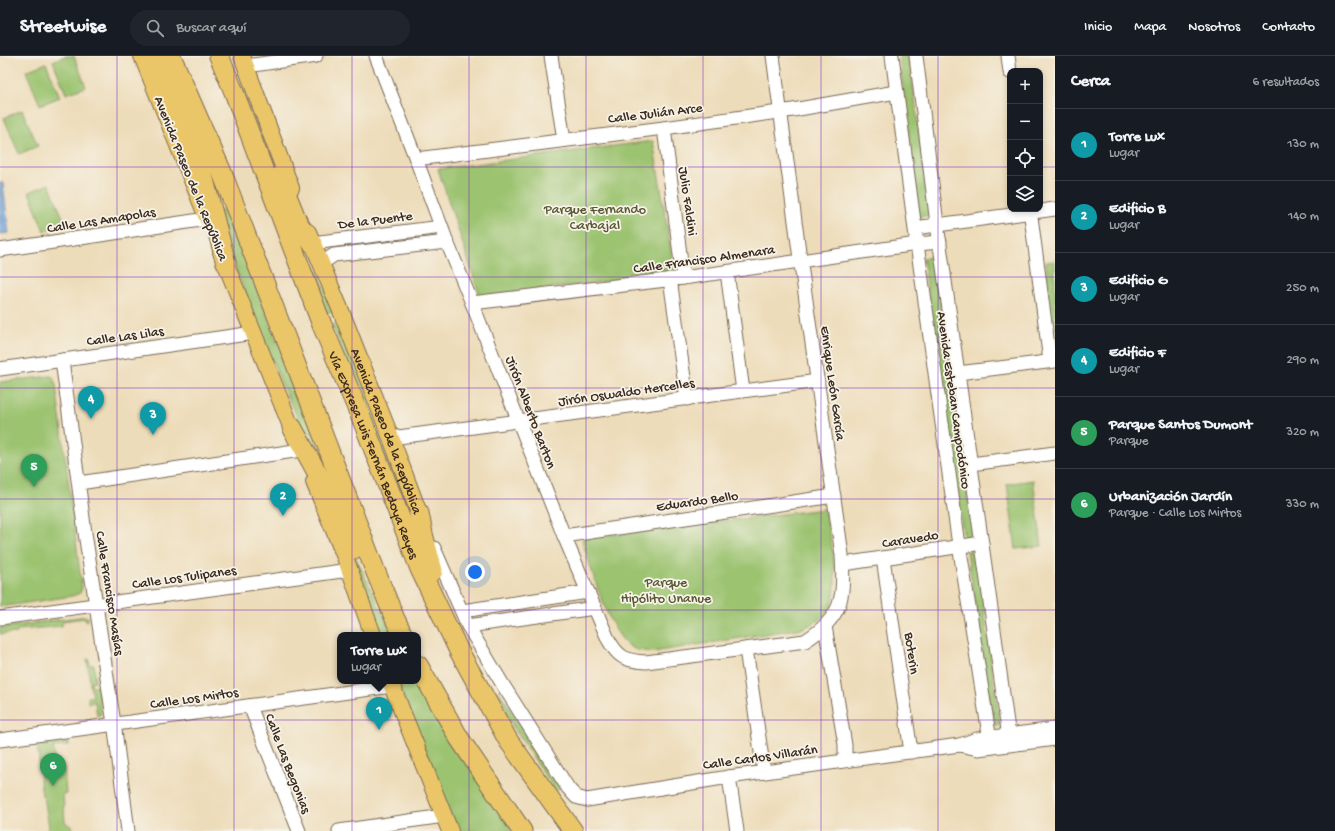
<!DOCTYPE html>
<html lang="es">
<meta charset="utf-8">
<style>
:root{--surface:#171b24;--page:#20242c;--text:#f1f3f6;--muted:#9ea1a6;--line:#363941;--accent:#c8321e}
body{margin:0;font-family:"Gochi Hand",sans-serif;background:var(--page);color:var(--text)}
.controls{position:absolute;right:12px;top:12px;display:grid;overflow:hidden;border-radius:8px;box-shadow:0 2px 6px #0003}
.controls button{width:36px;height:36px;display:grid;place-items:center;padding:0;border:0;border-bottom:1px solid var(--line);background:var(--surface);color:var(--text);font:20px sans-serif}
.you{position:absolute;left:475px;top:516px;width:14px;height:14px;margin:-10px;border:3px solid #fff;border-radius:50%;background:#1a73e8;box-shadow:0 0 0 6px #1a73e833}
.badge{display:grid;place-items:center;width:26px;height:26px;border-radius:50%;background:var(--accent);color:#fff;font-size:13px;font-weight:700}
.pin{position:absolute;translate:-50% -33px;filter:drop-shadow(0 1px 2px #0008)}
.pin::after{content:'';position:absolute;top:21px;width:14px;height:12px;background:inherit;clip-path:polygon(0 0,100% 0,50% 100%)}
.popup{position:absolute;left:337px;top:576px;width:84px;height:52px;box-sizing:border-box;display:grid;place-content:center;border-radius:8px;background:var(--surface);filter:drop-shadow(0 1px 3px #0005);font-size:13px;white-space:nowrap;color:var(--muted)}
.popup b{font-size:15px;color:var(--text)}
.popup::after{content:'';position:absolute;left:50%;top:100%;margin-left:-8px;border:8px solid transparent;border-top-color:var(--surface)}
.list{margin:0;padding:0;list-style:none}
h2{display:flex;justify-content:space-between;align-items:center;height:52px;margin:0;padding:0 16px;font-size:17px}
h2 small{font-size:13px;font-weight:400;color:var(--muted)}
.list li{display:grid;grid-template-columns:26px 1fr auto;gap:12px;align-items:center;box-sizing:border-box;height:72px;padding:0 16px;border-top:1px solid var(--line)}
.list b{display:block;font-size:15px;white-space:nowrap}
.list p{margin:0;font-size:13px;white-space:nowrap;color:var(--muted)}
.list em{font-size:13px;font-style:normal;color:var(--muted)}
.icon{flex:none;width:22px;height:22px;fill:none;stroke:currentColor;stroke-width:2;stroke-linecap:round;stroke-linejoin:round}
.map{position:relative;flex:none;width:1055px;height:775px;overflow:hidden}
header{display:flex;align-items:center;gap:24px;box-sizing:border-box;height:56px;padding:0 20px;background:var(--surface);border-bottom:1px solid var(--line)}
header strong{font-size:19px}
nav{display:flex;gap:22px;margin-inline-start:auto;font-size:14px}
.search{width:280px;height:36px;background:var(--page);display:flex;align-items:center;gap:10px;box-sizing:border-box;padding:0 14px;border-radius:22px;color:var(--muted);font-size:15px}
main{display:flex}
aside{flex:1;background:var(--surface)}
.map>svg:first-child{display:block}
.green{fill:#9bc36f;stroke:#6b7646}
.water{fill:#73a3dd;stroke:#57667e}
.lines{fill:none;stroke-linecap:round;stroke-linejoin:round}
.minor-casing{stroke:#796854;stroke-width:15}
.major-casing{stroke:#796854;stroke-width:18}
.highway-casing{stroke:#796854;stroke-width:21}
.minor{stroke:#fff;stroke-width:13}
.major{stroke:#ebc669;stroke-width:16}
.highway{stroke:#ebc669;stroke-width:19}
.grid{fill:none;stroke:#7b2cbf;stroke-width:1;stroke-opacity:0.55}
.labels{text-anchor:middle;stroke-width:3.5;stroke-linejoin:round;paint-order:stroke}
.street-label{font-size:14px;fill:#3b2a1e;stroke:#f7f3e8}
.park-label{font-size:14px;fill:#585836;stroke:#f7f3e8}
</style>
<header>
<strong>Streetwise</strong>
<div class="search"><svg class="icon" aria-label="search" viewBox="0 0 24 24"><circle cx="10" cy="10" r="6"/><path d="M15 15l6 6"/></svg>Buscar aquí</div>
<nav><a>Inicio</a><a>Mapa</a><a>Nosotros</a><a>Contacto</a></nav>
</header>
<main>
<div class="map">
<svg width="1055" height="775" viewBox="0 0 1055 775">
<rect width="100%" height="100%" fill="#f7f3e8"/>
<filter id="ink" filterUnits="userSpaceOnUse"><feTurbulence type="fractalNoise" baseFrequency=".025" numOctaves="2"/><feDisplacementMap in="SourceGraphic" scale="8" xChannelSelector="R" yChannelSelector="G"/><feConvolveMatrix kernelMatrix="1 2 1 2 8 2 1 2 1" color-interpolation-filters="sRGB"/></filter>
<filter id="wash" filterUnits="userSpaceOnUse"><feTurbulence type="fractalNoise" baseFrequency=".012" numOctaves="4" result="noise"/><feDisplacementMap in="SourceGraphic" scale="16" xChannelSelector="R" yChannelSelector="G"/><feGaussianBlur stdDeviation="0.9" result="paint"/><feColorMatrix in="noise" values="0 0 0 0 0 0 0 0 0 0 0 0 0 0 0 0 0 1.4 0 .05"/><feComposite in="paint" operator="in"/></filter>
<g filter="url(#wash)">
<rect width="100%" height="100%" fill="#eddcb9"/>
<g class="green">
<polygon points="65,0 74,0 86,31 66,38 53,5"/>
<polygon points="899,0 909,0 930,159 919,161"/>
<polygon points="46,7 60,41 40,49 26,15"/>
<polygon points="22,54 38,90 19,98 4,62"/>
<polygon points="653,85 675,218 480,240 438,113"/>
<polygon points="49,128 65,167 44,175 29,136"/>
<polygon points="219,155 226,155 333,427 327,422 283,332 236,214"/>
<polygon points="298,183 318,216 334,255 326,257"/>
<polygon points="935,201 973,479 969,482 964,483 923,202"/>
<polygon points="1055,205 1055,296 1053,296 1046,206"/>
<polygon points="341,265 410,439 418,483 332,269"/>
<polygon points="50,320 53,321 56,329 82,532 80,537 72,540 0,551 0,326"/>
<polygon points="1033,424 1042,490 1016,493 1007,428"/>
<polygon points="324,436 393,579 380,579"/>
<path d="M 824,453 C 830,477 842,530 830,552 C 824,562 813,568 803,572 L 653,596 C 646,595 638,595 632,592 C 608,578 591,510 582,484 L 586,482 Z"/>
<polygon points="976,494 1000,670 994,669 967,495"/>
<polygon points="85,560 88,562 88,565 86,565 85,562 63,565 62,570 18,574 17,577 0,578 0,572"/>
<polygon points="87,603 89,603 90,609 94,609 95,625 91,626 91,630 98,630 101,658 97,660 95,646 88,647 88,641 93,641 92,635 91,635"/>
<polygon points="397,625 418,625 512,775 458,775"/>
<polygon points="498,634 561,731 556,736 512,669"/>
<polygon points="69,685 69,689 53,691 55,703 64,711 66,738 63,738 65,766 73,772 74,775 46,775 49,771 44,740 42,740 40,723 41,719 37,689"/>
</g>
<polygon class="water" points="0,127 3,127 9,177 0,178"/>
</g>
<g filter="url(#ink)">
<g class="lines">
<g class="minor-casing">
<g id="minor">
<path d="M 376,0 L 416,103 L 447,186 L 472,247 L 564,480 L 608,583 C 618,601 625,605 646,606 L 805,585 C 844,560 844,542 842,499 L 799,195 L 773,0"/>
<polyline points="551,0 564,84"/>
<polyline points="892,0 917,188 958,482 991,691"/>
<polyline points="916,0 937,168 1010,688"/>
<polyline points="1008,0 1010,16"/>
<polyline points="246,10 316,0"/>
<polyline points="664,72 683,222"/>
<polyline points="416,103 664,72 793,54 896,36"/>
<polyline points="1030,153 1050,305"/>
<polyline points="915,172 1055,153"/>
<polyline points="312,187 442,171"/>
<polyline points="0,194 207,163"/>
<polyline points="322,210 325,205 334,199 447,186"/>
<polyline points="727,216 743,335"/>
<polyline points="670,223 687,343"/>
<polyline points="472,247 683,222 917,188 940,186"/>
<polyline points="62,304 85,477 115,674 128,775"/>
<polyline points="0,313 254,277"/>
<polyline points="958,317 1055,305"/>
<polyline points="391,382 818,325"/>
<polyline points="971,408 1055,397"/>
<polyline points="79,427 301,394"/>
<polyline points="564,480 834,440"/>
<polyline points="434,492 468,570 503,629 568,732 576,741 587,744 729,721 952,690 960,689 978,693 1055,683"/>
<polyline points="883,502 911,696"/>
<polyline points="843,508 982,487"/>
<polyline points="462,555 588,536"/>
<polyline points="0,562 349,514"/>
<polyline points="468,570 595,552"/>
<polyline points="825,570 845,689 845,704"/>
<polyline points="746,593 764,716"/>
<polyline points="250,650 299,775"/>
<polyline points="0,684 392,630"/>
<polyline points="960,689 977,683 1055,673"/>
<polyline points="729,721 737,775"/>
<polyline points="339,775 444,760"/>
</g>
</g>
<g class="major-casing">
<g id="major">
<polyline points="142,0 208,164"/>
<polyline points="242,0 291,132"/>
<path id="s1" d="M 308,176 L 341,255 L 391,382 L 419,457"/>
<polyline points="221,196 296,383"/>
<polyline points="314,426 345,501 373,579"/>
<polyline points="390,625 450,775"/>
</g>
</g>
<g class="highway-casing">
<g id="highway">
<polyline points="156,0 202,116 226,207"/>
<polyline points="171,0 221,114 375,514 395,563 403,579"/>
<path id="s2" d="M 219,0 L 234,36 L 322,269 L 365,371 L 420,513 L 459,595 L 508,684 L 573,775"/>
<polyline points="279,120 298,167 312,187"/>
<polyline points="292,371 331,442 354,493"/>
<polyline points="419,457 423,478 433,515"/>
<polyline points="418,609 459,682 522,775"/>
</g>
</g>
<use href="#minor" class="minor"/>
<use href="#major" class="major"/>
<use href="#highway" class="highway"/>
</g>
</g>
<path class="grid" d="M 117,0 L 117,775M 234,0 L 234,775M 352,0 L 352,775M 469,0 L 469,775M 586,0 L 586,775M 703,0 L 703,775M 821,0 L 821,775M 938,0 L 938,775M 0,111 L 1010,111M 1040,111 L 1055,111M 0,221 L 1055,221M 0,332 L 1055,332M 0,443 L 1055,443M 0,554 L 1055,554M 0,664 L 1055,664"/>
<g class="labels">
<g class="street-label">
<text transform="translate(655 56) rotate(-7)" y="5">Calle Julián Arce</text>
<text transform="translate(192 122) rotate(68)" y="5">Avenida Paseo de la República</text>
<text transform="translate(689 145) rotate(82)" y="5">Julio Faldini</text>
<text transform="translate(101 163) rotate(-9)" y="5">Calle Las Amapolas</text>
<text transform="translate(375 163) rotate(-7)" y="5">De la Puente</text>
<text transform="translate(704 202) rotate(-8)" y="5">Calle Francisco Almenara</text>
<text transform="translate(125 279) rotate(-8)" y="5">Calle Las Lilas</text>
<text transform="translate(834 327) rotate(82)" y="5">Enrique León García</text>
<text transform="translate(626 335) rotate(-8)" y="5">Jirón Oswaldo Hercelles</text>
<text transform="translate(955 344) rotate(82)" y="5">Avenida Esteban Campodónico</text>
<text transform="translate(532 356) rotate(69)" y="5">Jirón Alberto Barton</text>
<text dy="5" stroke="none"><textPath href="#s1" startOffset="214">Avenida Paseo de la República</textPath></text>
<text dy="5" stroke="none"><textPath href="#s2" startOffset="428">Vía Expresa Luis Fernán Bedoya Reyes</textPath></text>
<text transform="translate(697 444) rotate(-8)" y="5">Eduardo Bello</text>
<text transform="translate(910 482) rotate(-9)" y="5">Caravedo</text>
<text transform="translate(184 520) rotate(-8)" y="5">Calle Los Tulipanes</text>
<text transform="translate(111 537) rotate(81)" y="5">Calle Francisco Masías</text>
<text transform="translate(913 597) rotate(82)" y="5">Boterin</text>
<text transform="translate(194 641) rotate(-8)" y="5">Calle Los Mirtos</text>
<text transform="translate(760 700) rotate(-8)" y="5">Calle Carlos Villarán</text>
<text transform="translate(289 707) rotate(69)" y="5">Calle Las Begonias</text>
</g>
<g class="park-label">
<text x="595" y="157">Parque Fernando<tspan x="595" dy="16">Carbajal</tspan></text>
<text x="666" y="530">Parque<tspan x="666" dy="16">Hipólito Unanue</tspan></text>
</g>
</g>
</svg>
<div class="controls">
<button>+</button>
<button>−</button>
<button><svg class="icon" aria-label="locate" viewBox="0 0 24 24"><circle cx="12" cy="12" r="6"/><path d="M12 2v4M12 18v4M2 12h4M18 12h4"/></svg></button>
<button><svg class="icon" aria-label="layers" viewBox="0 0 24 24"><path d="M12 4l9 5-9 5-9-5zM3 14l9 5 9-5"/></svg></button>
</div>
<div class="you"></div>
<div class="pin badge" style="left:379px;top:674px;background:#0f9aa8">1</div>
<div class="popup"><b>Torre Lux</b>Lugar</div>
<div class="pin badge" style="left:283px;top:460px;background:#0f9aa8">2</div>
<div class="pin badge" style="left:153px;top:379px;background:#0f9aa8">3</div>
<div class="pin badge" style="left:91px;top:363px;background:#0f9aa8">4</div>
<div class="pin badge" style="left:34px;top:431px;background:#2e9e5b">5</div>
<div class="pin badge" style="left:53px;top:730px;background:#2e9e5b">6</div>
</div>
<aside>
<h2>Cerca<small>6 resultados</small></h2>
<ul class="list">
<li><span class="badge" style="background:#0f9aa8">1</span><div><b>Torre Lux</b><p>Lugar</p></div><em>130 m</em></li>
<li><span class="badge" style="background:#0f9aa8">2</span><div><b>Edificio B</b><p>Lugar</p></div><em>140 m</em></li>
<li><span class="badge" style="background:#0f9aa8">3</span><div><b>Edificio G</b><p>Lugar</p></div><em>250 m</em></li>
<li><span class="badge" style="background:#0f9aa8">4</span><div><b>Edificio F</b><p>Lugar</p></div><em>290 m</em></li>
<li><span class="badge" style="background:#2e9e5b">5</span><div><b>Parque Santos Dumont</b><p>Parque</p></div><em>320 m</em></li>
<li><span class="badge" style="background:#2e9e5b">6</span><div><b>Urbanización Jardín</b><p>Parque · Calle Los Mirtos</p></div><em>330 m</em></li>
</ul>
</aside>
</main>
